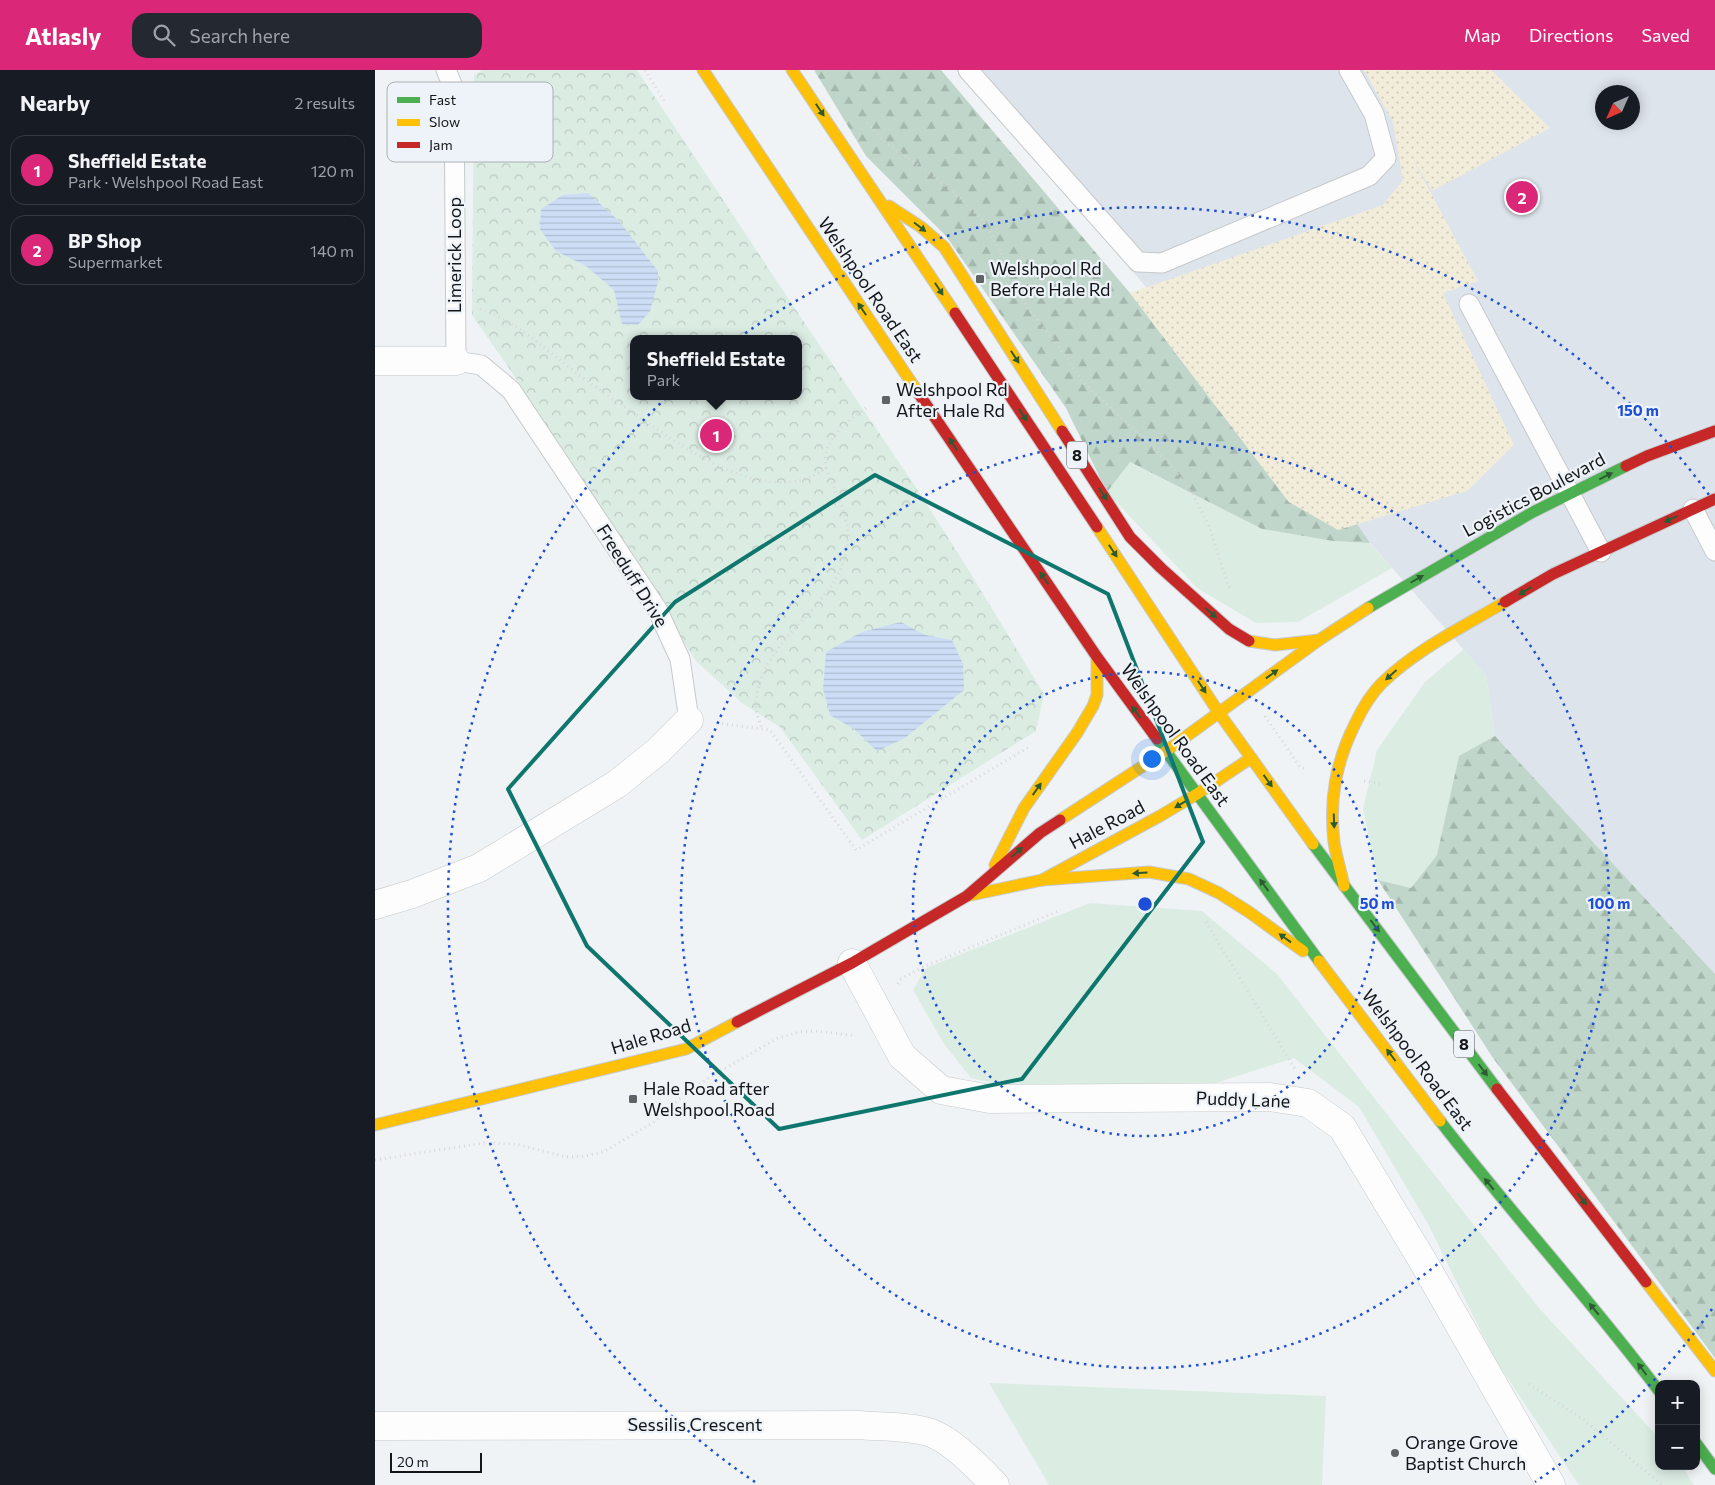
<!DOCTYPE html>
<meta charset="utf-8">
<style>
:root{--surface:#171b24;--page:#242831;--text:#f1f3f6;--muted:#9ea1a6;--line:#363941;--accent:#db2777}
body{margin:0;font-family:Commissioner,sans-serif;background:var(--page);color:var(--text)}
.controls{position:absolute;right:15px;bottom:15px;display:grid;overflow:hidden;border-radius:10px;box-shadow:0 2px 12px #0003}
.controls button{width:45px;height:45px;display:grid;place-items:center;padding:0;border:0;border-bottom:1px solid var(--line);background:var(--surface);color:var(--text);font:25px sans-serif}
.compass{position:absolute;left:1220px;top:15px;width:45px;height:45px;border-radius:50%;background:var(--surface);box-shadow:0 2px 12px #0003;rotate:225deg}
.scale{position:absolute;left:15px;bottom:12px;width:92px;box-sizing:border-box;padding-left:5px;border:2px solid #131517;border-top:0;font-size:14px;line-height:18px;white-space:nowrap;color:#131517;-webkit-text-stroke:4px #edf3f8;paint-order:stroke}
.you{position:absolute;left:776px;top:688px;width:18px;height:18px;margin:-12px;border:4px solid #fff;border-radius:50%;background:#1a73e8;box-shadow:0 0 0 8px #1a73e833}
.badge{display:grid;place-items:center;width:32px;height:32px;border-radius:50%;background:var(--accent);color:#fff;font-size:16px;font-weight:700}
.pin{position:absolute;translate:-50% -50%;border:2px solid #fff;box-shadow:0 1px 5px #0006}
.popup{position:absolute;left:255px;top:265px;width:172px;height:65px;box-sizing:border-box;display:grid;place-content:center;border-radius:10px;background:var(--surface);filter:drop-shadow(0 1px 4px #0005);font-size:16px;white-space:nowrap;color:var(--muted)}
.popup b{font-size:19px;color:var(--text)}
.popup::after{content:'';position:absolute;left:50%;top:100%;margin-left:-10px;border:10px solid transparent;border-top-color:var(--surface)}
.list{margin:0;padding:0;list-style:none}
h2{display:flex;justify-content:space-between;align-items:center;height:65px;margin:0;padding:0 20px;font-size:21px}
h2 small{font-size:16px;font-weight:400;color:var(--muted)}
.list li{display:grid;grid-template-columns:32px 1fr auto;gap:15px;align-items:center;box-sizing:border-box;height:70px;margin:0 10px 10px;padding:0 10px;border:1px solid var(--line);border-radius:15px}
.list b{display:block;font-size:19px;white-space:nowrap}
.list p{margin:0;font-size:16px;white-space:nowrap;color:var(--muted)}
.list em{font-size:16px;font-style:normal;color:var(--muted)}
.icon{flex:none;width:28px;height:28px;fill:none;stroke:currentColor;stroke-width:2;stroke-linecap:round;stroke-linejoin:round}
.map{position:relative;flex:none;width:1340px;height:1415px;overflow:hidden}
header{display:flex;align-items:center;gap:30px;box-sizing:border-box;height:70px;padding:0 25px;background:var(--accent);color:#fff}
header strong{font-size:24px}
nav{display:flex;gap:28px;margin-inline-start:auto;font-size:18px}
.search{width:350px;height:45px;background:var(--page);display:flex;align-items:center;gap:12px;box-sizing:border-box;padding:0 18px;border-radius:15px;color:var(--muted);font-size:19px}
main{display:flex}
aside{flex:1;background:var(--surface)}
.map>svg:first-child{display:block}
.built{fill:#dee4eb;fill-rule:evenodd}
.grass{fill:#dbece3}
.forest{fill:url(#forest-firs)}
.sand{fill:url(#sand-dots)}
.park{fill:url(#park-crowns);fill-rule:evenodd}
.water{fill:url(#water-rules)}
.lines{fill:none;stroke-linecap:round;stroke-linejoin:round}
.lane-casing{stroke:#c6c9cb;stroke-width:21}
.street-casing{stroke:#c6c9cb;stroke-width:29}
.fast-casing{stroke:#c6c9cb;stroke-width:13}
.slow-casing{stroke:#c6c9cb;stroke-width:13}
.jam-casing{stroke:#c6c9cb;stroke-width:13}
.path{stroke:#d6d7d7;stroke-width:3;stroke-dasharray:1 4;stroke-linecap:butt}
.lane{stroke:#fdfdfe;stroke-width:19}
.street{stroke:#fdfdfe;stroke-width:28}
.fast{stroke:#4caf50;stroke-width:11}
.slow{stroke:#ffc107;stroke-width:11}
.jam{stroke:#c62828;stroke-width:11}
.oneway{fill:#2d5a31}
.marked{fill:none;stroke:#0f766e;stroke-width:4;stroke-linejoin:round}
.ring{fill:none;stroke:#1d4ed8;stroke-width:2.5;stroke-dasharray:2.5 5}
.poi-dot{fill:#606365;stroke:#edf3f8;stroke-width:2}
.labels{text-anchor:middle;stroke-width:4.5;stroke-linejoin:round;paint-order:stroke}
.shield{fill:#edf3f8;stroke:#54585a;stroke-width:1}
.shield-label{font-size:16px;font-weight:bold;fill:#131517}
.street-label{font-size:18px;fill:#131517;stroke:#edf3f8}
.poi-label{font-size:18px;fill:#131517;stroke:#edf3f8;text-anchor:start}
.key{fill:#edf3f8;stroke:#acb0b4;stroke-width:1}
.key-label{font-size:14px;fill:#131517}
.centre{fill:#1d4ed8;stroke:#edf3f8;stroke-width:2.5}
.ring-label{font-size:15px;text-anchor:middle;font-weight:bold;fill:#1d4ed8;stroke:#edf3f8;stroke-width:4.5;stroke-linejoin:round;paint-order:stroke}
</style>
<header>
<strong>Atlasly</strong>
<div class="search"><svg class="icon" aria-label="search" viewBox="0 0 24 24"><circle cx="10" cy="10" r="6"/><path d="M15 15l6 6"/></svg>Search here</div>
<nav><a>Map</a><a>Directions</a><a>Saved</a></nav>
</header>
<main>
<aside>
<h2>Nearby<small>2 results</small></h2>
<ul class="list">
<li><span class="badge">1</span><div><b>Sheffield Estate</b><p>Park · Welshpool Road East</p></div><em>120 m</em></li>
<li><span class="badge">2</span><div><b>BP Shop</b><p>Supermarket</p></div><em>140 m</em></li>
</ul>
</aside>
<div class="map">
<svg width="1340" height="1415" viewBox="0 0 1340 1415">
<defs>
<pattern id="forest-firs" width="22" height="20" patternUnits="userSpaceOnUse" patternTransform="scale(1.25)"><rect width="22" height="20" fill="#c0d6ca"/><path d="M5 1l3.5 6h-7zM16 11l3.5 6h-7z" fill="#a4b7ad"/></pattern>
<pattern id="sand-dots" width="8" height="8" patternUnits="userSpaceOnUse" patternTransform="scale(1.25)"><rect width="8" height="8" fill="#f1edda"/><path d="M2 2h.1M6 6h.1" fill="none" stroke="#cecaba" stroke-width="1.8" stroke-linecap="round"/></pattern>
<pattern id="park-crowns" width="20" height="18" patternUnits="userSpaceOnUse" patternTransform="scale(1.25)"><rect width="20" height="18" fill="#dbece3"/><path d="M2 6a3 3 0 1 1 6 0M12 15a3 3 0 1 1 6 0" fill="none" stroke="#bbcac2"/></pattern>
<pattern id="water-rules" width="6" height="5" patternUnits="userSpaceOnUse" patternTransform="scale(1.25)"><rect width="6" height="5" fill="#ccddf5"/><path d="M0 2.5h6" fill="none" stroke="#aebdd1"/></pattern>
</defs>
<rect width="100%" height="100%" fill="#f0f3f5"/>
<path class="built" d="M 581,0 L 1340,0 L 1340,904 L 1120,666 L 1111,605 ZM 1228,22 L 1258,22 L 1258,52 L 1228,52 Z"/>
<g class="grass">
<polygon points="754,392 887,459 958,471 995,473 1017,498 923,552 881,553 822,518 732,422"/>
<polygon points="1089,579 1111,605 1120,666 1084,687 1062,785 1036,818 1003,810 988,739 1002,680 1050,612"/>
<polygon points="715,833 827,841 902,904 1164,1238 1284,1368 1284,1396 1307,1396 1319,1415 1204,1415 1119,1288 1053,1154 984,1037 919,988 834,1015 635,1017 596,1008 569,974 538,920 551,898"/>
<polygon points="614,1313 951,1326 947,1415 674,1415"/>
</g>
<g class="forest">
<polygon points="439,0 566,0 755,223 914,432 963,459 982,454 995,473 958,471 887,459 755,392 732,422 691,338 571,166 491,86"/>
<polygon points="1120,666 1340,904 1340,1288 1118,988 1003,810 1036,818 1062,785 1084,686"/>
</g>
<polygon class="sand" points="989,0 1116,0 1175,58 1057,121 1035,84 1103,211 1068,223 1139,375 1092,421 963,460 914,432 755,223 1008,135 1028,110 1018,52"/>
<path class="park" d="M 107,0 L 262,0 L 427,249 L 544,422 L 588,491 L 669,624 L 661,661 L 487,770 L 405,657 L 367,633 L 321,591 L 140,307 L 97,245 L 99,5 ZM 258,269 L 424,269 L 424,326 L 258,326 Z"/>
<g class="water">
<polygon points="213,123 244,151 283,201 283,212 275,241 263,255 247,254 239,220 211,196 181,181 165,159 166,139 188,125"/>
<polygon points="526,552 550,565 577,570 588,594 589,620 530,668 502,681 479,659 455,645 448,619 451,582 487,562"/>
</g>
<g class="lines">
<g class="lane-casing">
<g id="lane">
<polyline points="71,0 79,19 81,291 106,295 136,320 282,539 305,589 314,650"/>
<polyline points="593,0 763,192 787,193 994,106 1011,88 999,44 974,0"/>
<polyline points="1094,234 1226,482"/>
<polyline points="1318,439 1340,481"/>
</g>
</g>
<g class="street-casing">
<g id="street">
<polyline points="0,291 81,291"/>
<polyline points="0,835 37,824 104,798 242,714 283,681 314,650"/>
<polyline points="477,893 527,986 566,1020 615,1029 895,1027 933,1033 967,1057 1046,1188 1176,1415"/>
<path d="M 0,1356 L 483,1355 C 504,1357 528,1356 549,1361 C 572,1365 604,1398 620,1415"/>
</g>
</g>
<g class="fast-casing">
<g id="fast">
<polyline points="993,538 1158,442 1251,396"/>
<polyline points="782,669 944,891"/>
<polyline points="938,774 1122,1019"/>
<path d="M 1065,1051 C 1136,1143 1214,1228 1284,1321"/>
<polyline points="1321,1373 1340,1399"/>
</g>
</g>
<g class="slow-casing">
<g id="slow">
<polyline points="328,0 544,324"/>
<polyline points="417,0 580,243"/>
<polyline points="514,136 546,157 569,177 687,361"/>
<polyline points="722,457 844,643 938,774"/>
<polyline points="874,571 900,575 944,570"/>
<polyline points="685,750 791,681 944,570 993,538"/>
<polyline points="620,795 649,738 702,663 718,636 722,625 722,587"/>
<polyline points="667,810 774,802 814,809 844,823 874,842 928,881"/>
<path d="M 969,816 C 966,801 961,786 959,772 C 954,729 961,692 980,654 C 987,639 995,625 1007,613 C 1042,579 1088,557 1130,532"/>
<polyline points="596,825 667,810 785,746 822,724 876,688"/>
<polyline points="944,891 1065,1051"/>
<polyline points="0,1055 311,979 362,952"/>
<polyline points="1271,1212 1340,1301"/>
</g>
</g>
<g class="jam-casing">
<g id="jam">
<polyline points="580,243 722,457"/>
<polyline points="544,324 722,587 782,669"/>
<polyline points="687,361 755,467 786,498 854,559 874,571"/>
<polyline points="1251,396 1272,386 1340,361"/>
<polyline points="1130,532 1178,504 1340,429"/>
<polyline points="362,952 477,893 592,826 665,763 685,750"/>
<polyline points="1122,1019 1271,1212"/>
</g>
</g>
<g class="path">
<polyline points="270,0 290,32"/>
<polyline points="492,53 511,73 558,105 587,130 609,152 640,208 652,237 688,282 707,311 796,395 818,425 834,456 853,515 855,518"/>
<path d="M 105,239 C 145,253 169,279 203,304 C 221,318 240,330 259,343 C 302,373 361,417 416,412 C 430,411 440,405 451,398 C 459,419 473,443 473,467 C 472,533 390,562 382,626 C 381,629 380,634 381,637 C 381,644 385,652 387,659"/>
<path d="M 451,398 C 445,370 474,350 494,336"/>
<polyline points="890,646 925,697 932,699"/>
<polyline points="342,653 395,660 481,780 654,677"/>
<polyline points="989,711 1006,714"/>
<polyline points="831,852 921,1001"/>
<polyline points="523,914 526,909 548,897 686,840"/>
<polyline points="0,1090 108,1073 141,1074 191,1087 211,1086 230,1081 279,1052 314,1020 347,1000 403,968 425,962 441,961 481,966"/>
<polyline points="1154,1314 1209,1350 1287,1415"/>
</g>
<use href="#lane" class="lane"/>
<use href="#street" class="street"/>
<use href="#fast" class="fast"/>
<use href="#slow" class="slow"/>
<use href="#jam" class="jam"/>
</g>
<defs><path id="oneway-solid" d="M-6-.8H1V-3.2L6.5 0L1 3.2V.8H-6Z" transform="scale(1.25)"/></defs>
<g class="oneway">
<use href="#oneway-solid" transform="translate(445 40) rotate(56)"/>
<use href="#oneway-solid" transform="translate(545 157) rotate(37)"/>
<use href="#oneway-solid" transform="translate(564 219) rotate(57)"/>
<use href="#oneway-solid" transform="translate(487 239) rotate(-124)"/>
<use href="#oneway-solid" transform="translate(640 287) rotate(57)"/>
<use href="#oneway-solid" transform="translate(648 345) rotate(56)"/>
<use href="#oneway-solid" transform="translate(578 374) rotate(-124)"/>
<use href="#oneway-solid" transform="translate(1231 406) rotate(-26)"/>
<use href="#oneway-solid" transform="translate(728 424) rotate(57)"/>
<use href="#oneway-solid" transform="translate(1296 449) rotate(155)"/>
<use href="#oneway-solid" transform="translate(738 481) rotate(56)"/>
<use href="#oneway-solid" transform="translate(669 508) rotate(-124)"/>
<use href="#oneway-solid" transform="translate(1042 509) rotate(-30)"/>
<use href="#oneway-solid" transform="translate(1150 521) rotate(149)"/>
<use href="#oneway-solid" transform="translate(836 543) rotate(42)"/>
<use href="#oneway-solid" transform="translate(897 604) rotate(-36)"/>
<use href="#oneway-solid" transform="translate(1016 605) rotate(138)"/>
<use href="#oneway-solid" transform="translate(827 617) rotate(57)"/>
<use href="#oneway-solid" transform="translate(761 642) rotate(-127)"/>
<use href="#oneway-solid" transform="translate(893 711) rotate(54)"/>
<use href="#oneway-solid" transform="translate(662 719) rotate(-55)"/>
<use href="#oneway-solid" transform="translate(806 734) rotate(149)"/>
<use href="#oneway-solid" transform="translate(959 751) rotate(88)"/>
<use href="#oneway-solid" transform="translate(642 782) rotate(-41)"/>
<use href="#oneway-solid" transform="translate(765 803) rotate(176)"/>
<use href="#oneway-solid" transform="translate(889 815) rotate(-126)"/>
<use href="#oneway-solid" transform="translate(1000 856) rotate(53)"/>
<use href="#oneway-solid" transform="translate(910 868) rotate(-144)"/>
<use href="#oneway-solid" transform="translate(1016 985) rotate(-127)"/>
<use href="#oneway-solid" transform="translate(1108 1000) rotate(53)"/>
<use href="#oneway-solid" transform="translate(1114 1114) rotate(-130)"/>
<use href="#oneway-solid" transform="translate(1207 1129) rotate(52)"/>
<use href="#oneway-solid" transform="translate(1219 1239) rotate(-130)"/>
<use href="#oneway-solid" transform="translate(1267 1299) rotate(-127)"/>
</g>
<path class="marked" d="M 500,405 L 733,524 L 828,772 L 647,1009 L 404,1059 L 212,876 L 133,719 L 300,532 Z"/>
<g class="ring">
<circle cx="770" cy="834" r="232"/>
<circle cx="770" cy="834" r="464"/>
<path d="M1337 1239A697 697 0 0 1 1160 1412M380 1412A697 697 0 1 1 1337 429"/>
</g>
<g class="poi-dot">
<rect x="600" y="204" width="10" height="10" rx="2.5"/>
<rect x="506" y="325" width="10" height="10" rx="2.5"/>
<rect x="253" y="1024" width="10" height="10" rx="2.5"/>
<circle cx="1020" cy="1383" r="5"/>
</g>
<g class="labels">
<g class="shield">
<rect x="692" y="371.5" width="20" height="27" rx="4"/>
<rect x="1079" y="960.5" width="20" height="27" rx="4"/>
</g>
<g class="shield-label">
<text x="702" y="391">8</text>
<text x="1089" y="980">8</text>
</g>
<g class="street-label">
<text transform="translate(80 185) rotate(-90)" y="6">Limerick Loop</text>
<text transform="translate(495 220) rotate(56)" y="6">Welshpool Road East</text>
<text transform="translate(1159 425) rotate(-28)" y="6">Logistics Boulevard</text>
<text transform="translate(257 506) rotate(58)" y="6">Freeduff Drive</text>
<text transform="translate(800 665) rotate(54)" y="6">Welshpool Road East</text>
<text transform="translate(732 755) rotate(-28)" y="6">Hale Road</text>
<text transform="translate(276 967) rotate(-17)" y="6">Hale Road</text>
<text transform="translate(1042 990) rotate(53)" y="6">Welshpool Road East</text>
<text transform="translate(868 1030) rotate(2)" y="6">Puddy Lane</text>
<text x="320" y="1361">Sessilis Crescent</text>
</g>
<g class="poi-label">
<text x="615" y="205">Welshpool Rd<tspan x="615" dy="21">Before Hale Rd</tspan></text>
<text x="521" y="326">Welshpool Rd<tspan x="521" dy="21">After Hale Rd</tspan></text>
<text x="268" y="1025">Hale Road after<tspan x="268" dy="21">Welshpool Road</tspan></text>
<text x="1030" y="1379">Orange Grove<tspan x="1030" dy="21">Baptist Church</tspan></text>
</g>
</g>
<rect x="12" y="12" width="166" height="80" rx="8" class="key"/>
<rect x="22" y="27" width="23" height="6" fill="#4caf50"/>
<rect x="22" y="49" width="23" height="7" fill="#ffc107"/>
<rect x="22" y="72" width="23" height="6" fill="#c62828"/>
<g class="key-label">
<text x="54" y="35">Fast</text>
<text x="54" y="57">Slow</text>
<text x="54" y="80">Jam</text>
</g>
<circle cx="770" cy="834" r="8" class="centre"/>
<g class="ring-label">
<text x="1263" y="346">150 m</text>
<text x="1002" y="839">50 m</text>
<text x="1234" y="839">100 m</text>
</g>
</svg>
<div class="controls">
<button>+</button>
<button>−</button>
</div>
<svg class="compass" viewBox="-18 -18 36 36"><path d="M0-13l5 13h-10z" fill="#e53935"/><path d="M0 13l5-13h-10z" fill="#9ea1a6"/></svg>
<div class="scale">20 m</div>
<div class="you"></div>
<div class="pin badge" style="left:341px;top:365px">1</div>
<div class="popup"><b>Sheffield Estate</b>Park</div>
<div class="pin badge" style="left:1147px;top:127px">2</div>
</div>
</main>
